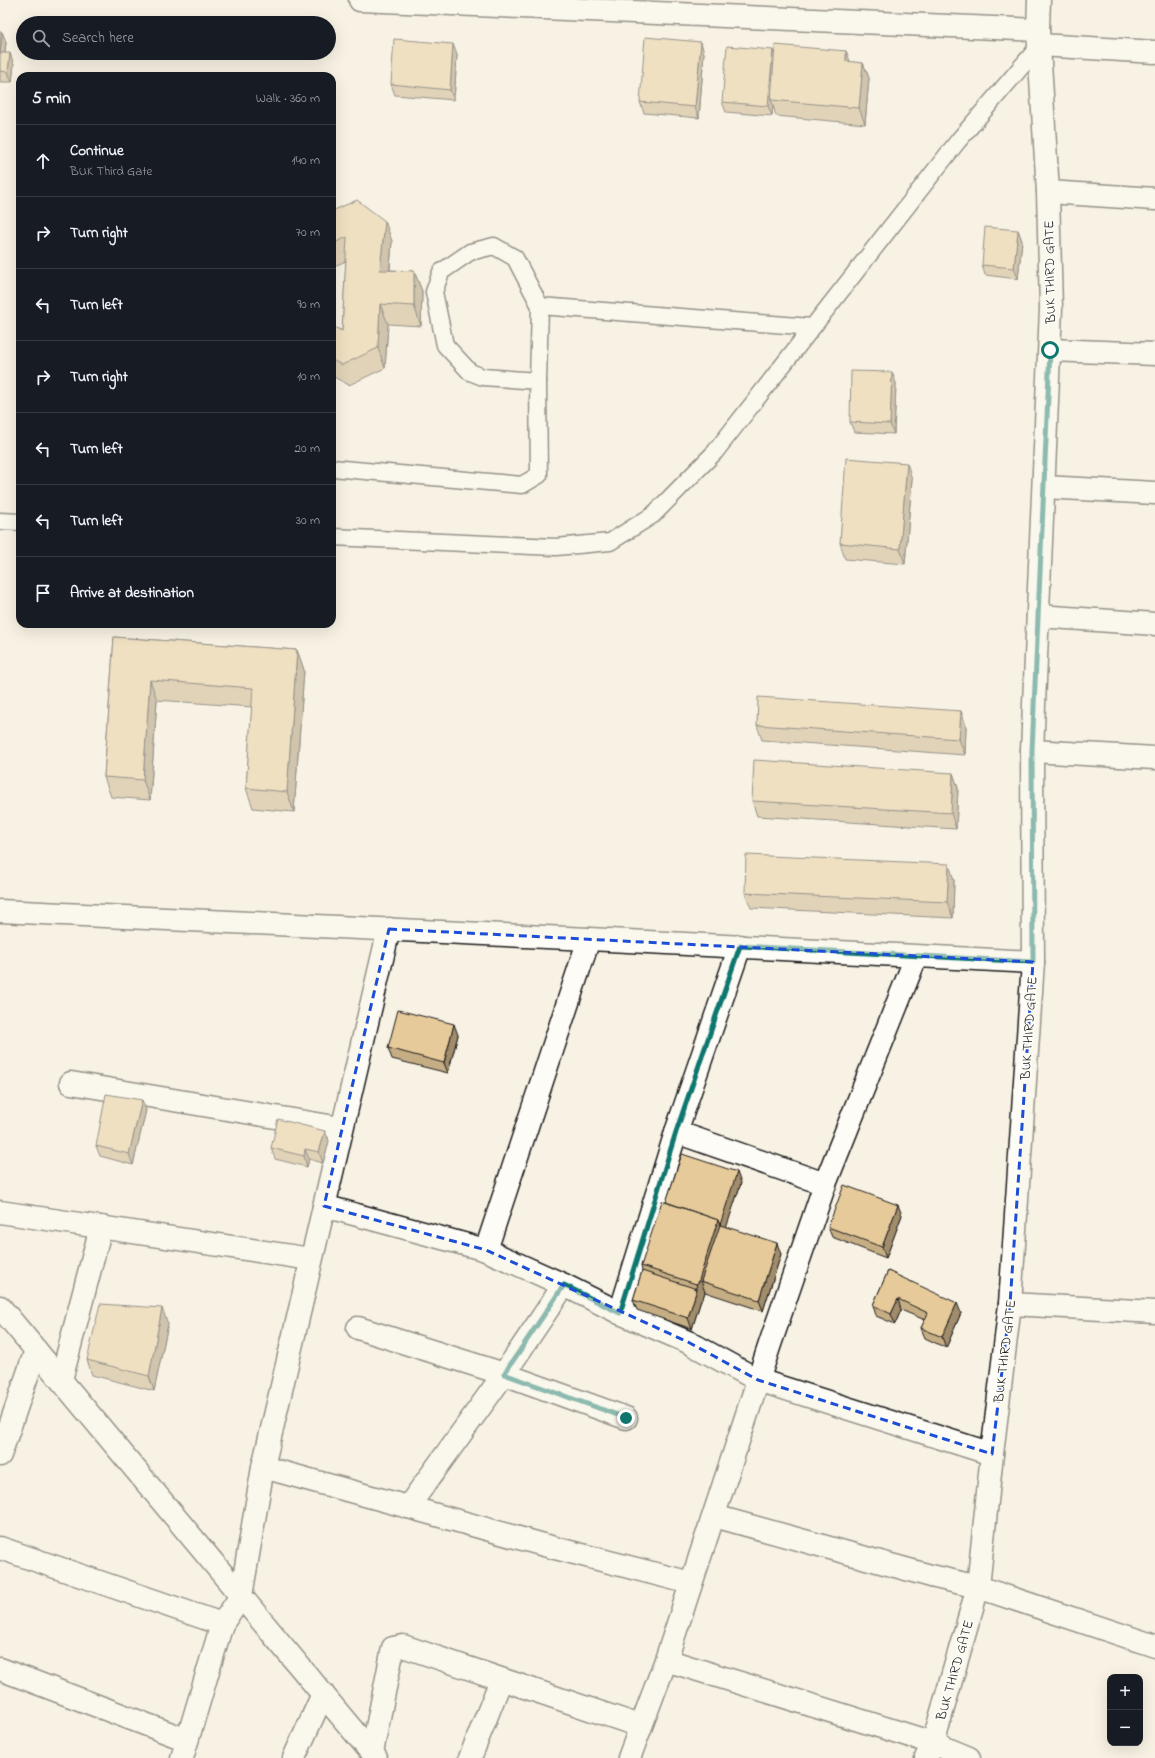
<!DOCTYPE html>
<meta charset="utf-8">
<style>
:root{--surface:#171b24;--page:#20242c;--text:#f1f3f6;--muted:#9ea1a6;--line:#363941}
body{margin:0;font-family:"Indie Flower",sans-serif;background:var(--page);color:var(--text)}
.controls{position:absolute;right:12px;bottom:12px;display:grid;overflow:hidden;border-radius:8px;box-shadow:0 4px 16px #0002}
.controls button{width:36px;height:36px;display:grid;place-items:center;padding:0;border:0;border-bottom:1px solid var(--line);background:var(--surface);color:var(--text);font:20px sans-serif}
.stop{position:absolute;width:12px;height:12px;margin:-9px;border:3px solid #0f766e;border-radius:50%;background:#fff}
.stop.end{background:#0f766e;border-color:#fff;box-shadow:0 1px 4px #0008}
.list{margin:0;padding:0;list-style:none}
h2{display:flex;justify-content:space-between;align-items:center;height:52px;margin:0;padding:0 16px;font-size:17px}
h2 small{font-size:13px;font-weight:400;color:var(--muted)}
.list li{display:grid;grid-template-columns:26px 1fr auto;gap:12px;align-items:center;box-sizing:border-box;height:72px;padding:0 16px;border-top:1px solid var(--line)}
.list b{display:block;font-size:15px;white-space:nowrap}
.list p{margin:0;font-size:13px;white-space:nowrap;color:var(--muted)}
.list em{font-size:13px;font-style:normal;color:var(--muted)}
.icon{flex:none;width:22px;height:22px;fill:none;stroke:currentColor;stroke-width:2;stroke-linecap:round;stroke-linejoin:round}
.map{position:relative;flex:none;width:1155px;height:1758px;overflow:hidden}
.search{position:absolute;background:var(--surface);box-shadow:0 4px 16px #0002;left:16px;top:16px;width:320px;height:44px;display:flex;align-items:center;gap:10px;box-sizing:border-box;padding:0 14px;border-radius:22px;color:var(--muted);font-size:15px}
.panel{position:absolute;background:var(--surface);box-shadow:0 4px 16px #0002;left:16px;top:72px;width:320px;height:556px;border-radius:12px}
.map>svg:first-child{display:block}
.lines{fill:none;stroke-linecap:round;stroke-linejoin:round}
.lane-casing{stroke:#1c1c1c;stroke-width:19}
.street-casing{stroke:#1c1c1c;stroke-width:25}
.secondary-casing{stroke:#1c1c1c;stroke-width:25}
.lane{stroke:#fdfcf7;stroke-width:16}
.street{stroke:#fdfcf7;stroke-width:22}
.secondary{stroke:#fdfcf7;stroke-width:22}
.wall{fill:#c6ae84;stroke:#1c1c1c}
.shaded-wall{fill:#a18d6c;stroke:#1c1c1c}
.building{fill:#e6ca9a;stroke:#1c1c1c}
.route{stroke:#0f766e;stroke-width:5}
.marked{fill:none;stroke:#1d4ed8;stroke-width:3;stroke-dasharray:8 5;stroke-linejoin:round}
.labels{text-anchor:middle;stroke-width:3.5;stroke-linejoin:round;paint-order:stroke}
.street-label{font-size:14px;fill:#1c1c1c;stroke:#fdfcf7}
</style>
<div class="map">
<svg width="1155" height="1758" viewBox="0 0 1155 1758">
<rect width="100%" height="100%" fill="#f8f2e4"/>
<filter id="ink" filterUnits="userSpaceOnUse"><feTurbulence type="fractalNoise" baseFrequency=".025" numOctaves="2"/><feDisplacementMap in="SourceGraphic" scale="8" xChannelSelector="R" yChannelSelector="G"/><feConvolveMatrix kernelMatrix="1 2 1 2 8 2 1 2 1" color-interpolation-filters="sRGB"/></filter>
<g filter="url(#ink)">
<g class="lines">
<g class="lane-casing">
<g id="lane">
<polyline points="538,381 483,377 470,372 445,345 434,292 441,272 470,252 494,246 515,258 540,306"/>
<polyline points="332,468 522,485 539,475 538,381 540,306 812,327"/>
<polyline points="0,521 20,522"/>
<polyline points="332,537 556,547 610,542 653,515 715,452 958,141 1040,45"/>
</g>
</g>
<g class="street-casing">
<g id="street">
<polyline points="360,0 1038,30"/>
<polyline points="1040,45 1155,52"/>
<polyline points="1048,192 1155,199"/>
<polyline points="1050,350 1155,354"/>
<polyline points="1044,487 1155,493"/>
<polyline points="1038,616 1155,624"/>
<polyline points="1032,751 1155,758"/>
<polyline points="0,911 589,939 1033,962"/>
<polyline points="71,1083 341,1128"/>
<polyline points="676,1132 825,1184"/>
<polyline points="324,1206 486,1250 564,1285 620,1313 688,1342 758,1380 992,1454"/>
<polyline points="0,1212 311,1259"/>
<polyline points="486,1250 589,939"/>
<polyline points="1010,1304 1155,1312"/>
<polyline points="620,1313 676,1132 740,946"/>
<polyline points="358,1328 504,1374 626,1418"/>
<polyline points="61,1380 101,1227"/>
<polyline points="0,1455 36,1350"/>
<polyline points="263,1467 408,1507 504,1374 564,1285"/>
<polyline points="408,1507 551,1547 691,1583"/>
<polyline points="714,1516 931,1576 978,1587 1155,1646"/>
<polyline points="0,1548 222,1624"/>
<polyline points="666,1660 933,1743 969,1758"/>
<polyline points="0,1669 187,1740"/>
<polyline points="372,1752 393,1648 403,1646 640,1726"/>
<polyline points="182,1758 222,1624 241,1596 263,1467 389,929"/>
<polyline points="294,1758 323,1694"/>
<polyline points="470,1758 501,1680"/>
<polyline points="629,1758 666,1660 770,1344 825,1184 916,957"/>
<polyline points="926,1758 933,1743 978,1587 992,1454 1010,1304 1033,962 1032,751 1051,308 1048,192 1038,30 1039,0"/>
</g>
</g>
<g class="secondary-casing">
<polyline id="secondary" points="0,1307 376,1758"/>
</g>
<use href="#lane" class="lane"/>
<use href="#street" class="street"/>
<use href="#secondary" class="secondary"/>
</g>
<g class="wall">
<polygon points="0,32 2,32 6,42 5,53 14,64 12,82 0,82"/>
<polygon points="773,50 774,55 846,51 850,62 863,63 869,78 865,124 776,116 773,105 772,116 726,112 722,102"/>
<polygon points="704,53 699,118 644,113 640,102"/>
<polygon points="457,55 454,100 395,95 391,84"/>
<polygon points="332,211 392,241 390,270 414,271 422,291 421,326 388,324 385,368 349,385 332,376 332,326 342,331 346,261 332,267"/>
<polygon points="1018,230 1022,241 1018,279 985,275 982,265"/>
<polygon points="896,383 894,434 854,432 850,422"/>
<polygon points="912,479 905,564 845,559 840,543"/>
<polygon points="114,637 297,650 304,670 294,812 253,808 246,788 252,707 157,700 150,800 111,797 104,777"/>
<polygon points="961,711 966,726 965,755 762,740 757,725"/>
<polygon points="953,773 958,788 956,829 757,816 752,801"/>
<polygon points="954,880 953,918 751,908 745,893"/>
<polygon points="458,1035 448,1073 392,1059 388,1048"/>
<polygon points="146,1110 133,1165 100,1156 96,1146"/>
<polygon points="329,1141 323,1163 309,1159 307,1167 275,1159 271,1148"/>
<polygon points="741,1183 726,1227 781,1254 763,1311 705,1292 703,1298 701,1300 692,1329 637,1310 633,1300 642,1271 641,1266 666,1202"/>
<polygon points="902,1215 886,1258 832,1237 828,1227"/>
<polygon points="888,1271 961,1313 946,1348 925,1338 921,1328 925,1320 901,1310 895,1324 876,1316 873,1305"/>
<polygon points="168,1324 154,1391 92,1375 87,1360"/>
</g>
<g class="shaded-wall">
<polygon points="2,32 6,42 4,63 0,53"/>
<polygon points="701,42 704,53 699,118 695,107"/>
<polygon points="453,44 457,55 454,100 450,90"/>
<polygon points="773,50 777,61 771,100 773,105 772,116 768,106"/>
<polygon points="846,51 852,66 846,61"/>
<polygon points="10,53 14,64 12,82 8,72"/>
<polygon points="863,63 869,78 865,124 859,108"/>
<polygon points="385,221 392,241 388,289 380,270"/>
<polygon points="1018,230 1022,241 1018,279 1014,268"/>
<polygon points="414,271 422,291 421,326 414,306"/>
<polygon points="380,304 388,324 385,368 378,348"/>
<polygon points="892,372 896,383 894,434 890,424"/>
<polygon points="907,463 912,479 905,564 900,549"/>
<polygon points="297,650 304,670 294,812 287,792"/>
<polygon points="150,680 157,700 150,800 143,780"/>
<polygon points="961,711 966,726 965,755 959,739"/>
<polygon points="953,773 958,788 956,829 951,813"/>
<polygon points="949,864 954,880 953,918 947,902"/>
<polygon points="454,1024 458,1035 448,1073 444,1063"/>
<polygon points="142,1100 146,1110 133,1165 129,1154"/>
<polygon points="325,1131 329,1141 323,1163 319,1152"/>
<polygon points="305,1149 309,1159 307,1167 304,1156"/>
<polygon points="737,1172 741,1183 708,1283 701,1281 705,1292 703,1298 701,1300 692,1329 688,1318 697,1289 696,1284 718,1220"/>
<polygon points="898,1205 902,1215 886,1258 882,1247"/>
<polygon points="777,1243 781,1254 763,1311 759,1300"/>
<polygon points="898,1299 901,1310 895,1324 891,1314"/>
<polygon points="957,1303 961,1313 946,1348 942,1337"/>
<polygon points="162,1308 168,1324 154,1391 149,1376"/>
</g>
<g class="building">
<polygon points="0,32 2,32 0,53 10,53 8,72 0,71"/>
<polygon points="645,37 701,42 695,107 640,102"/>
<polygon points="394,39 453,44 450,90 391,84"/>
<polygon points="775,45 846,51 846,61 863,63 859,108 771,100"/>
<polygon points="727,46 773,50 768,106 722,102"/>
<polygon points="357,200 385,221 380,270 414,271 414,306 380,304 378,348 342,365 332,360 332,326 342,331 347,237 332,244 332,211"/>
<polygon points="985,227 1018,230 1014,268 982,265"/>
<polygon points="851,371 892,372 890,424 850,422"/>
<polygon points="846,458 907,463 900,549 840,543"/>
<polygon points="114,637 297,650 287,792 246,788 253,688 150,680 143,780 104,777"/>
<polygon points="758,697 961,711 959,739 757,725"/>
<polygon points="754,760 953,773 951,813 752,801"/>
<polygon points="746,855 949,864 947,902 745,893"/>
<polygon points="398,1010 454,1024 444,1063 388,1048"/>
<polygon points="106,1094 142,1100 129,1154 96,1146"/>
<polygon points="278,1119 325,1131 319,1152 305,1149 304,1156 271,1148"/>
<polygon points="682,1154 737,1172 720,1225 718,1220 666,1202"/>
<polygon points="844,1185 898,1205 882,1247 828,1227"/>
<polygon points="662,1201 718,1220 698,1283 696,1284 641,1266"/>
<polygon points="720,1225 777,1243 759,1300 701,1281"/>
<polygon points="642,1271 697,1289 688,1318 633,1300"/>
<polygon points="888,1271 957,1303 942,1337 921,1328 928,1313 898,1299 891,1314 873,1305"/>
<polygon points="100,1304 162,1308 149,1376 87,1360"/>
</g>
</g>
<g class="lines" filter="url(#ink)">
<polyline class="route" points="626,1418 504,1374 564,1285 620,1313 676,1132 740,946 1033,962 1032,751 1050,350"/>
</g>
<path d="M0 0H1155V1758H0ZM 389,929 L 1033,962 L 1010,1304 L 992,1454 L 758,1380 L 688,1342 L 486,1250 L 324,1206 Z" fill="#f8f2e4" fill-opacity=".55" fill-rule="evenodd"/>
<path class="marked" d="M 389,929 L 1033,962 L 1010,1304 L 992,1454 L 758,1380 L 688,1342 L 486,1250 L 324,1206 Z"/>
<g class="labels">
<g class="street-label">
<text transform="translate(1049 272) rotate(-91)" y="5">BUK THIRD GATE</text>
<text transform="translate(1028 1028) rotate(-86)" y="5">BUK THIRD GATE</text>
<text transform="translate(1004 1351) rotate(-83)" y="5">BUK THIRD GATE</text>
<text transform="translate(954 1670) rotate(-74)" y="5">BUK THIRD GATE</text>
</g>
</g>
</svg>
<div class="controls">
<button>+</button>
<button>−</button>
</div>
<div class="stop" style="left:1050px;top:350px"></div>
<div class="stop end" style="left:626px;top:1418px"></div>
<div class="search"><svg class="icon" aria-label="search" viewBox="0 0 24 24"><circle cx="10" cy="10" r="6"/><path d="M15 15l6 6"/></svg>Search here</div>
<section class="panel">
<h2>5 min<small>Walk · 360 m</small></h2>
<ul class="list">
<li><svg class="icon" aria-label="ahead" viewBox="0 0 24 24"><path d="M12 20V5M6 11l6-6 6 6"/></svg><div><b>Continue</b><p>BUK Third Gate</p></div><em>140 m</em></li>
<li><svg class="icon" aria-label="right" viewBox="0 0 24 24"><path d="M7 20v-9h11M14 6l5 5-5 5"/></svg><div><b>Turn right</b></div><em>70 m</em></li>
<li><svg class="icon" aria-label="left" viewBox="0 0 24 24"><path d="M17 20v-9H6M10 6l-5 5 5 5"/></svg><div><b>Turn left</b></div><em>90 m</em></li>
<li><svg class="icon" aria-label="right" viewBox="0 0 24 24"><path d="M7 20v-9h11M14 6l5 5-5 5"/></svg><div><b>Turn right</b></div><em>10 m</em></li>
<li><svg class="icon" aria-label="left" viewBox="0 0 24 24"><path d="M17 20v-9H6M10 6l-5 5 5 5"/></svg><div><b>Turn left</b></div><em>20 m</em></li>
<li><svg class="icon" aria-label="left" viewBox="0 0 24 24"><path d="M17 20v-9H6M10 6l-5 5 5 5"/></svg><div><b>Turn left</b></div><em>30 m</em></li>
<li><svg class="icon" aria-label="arrive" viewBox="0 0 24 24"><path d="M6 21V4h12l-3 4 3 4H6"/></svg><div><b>Arrive at destination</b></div></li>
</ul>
</section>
</div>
